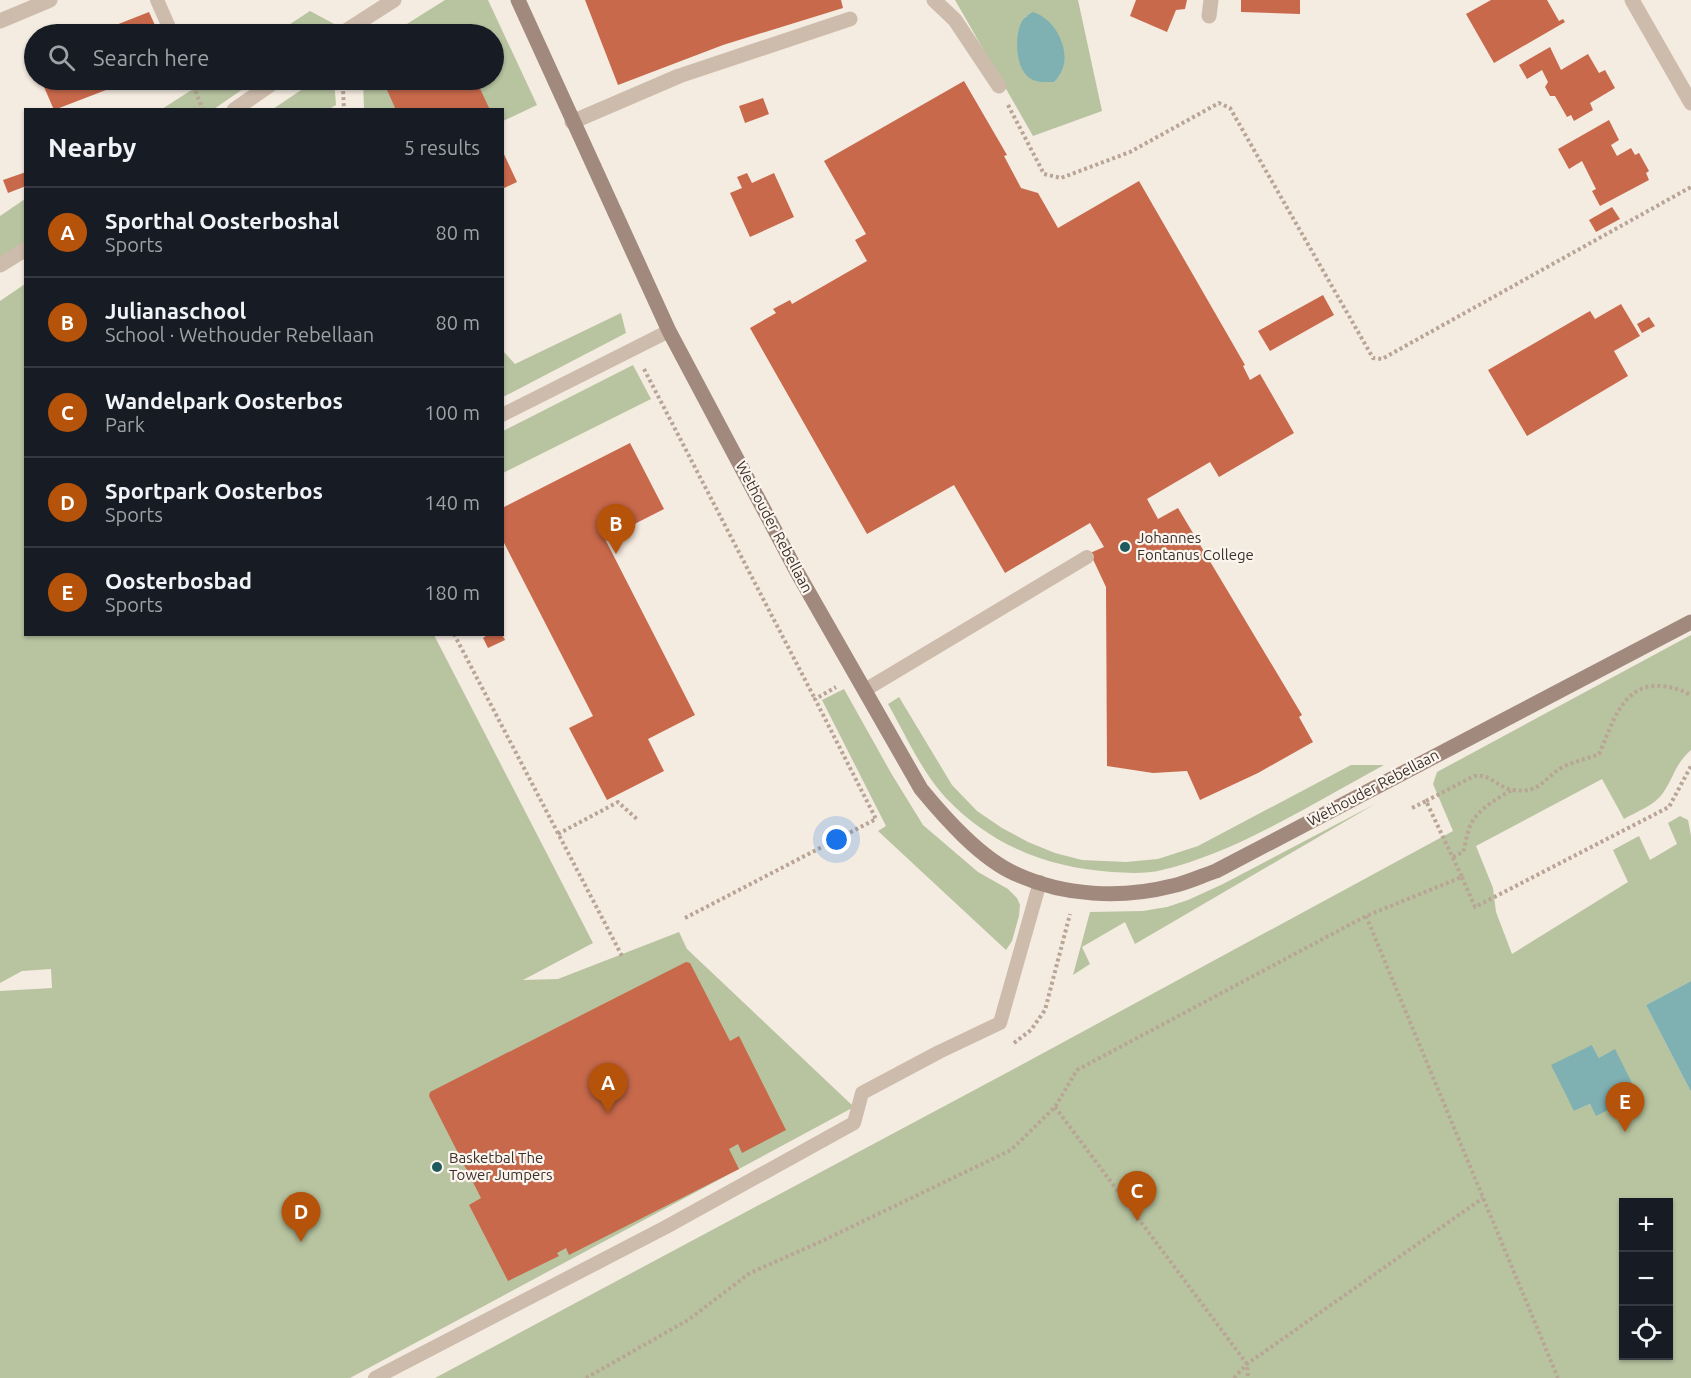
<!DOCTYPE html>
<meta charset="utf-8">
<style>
:root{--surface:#171b24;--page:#242831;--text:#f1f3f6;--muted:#9ea1a6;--line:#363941;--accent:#b45309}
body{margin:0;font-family:Ubuntu,sans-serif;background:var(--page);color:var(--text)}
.controls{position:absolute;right:18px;bottom:18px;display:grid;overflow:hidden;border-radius:0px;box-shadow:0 2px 4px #0004}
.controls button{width:54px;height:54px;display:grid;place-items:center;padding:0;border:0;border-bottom:2px solid var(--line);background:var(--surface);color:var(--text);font:30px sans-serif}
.you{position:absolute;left:837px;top:840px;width:21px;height:21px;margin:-15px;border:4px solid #fff;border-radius:50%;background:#1a73e8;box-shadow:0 0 0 9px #1a73e833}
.badge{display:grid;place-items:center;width:39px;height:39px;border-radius:50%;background:var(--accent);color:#fff;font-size:20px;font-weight:700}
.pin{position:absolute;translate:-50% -50px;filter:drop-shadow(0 2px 3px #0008)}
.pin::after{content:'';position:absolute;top:32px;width:21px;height:18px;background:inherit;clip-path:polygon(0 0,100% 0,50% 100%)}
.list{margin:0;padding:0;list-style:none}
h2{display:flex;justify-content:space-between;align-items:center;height:78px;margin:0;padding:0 24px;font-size:26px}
h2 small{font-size:20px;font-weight:400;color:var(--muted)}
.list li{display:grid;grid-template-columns:39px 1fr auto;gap:18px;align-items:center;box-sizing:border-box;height:90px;padding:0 24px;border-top:2px solid var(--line)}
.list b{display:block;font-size:22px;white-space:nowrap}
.list p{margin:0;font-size:20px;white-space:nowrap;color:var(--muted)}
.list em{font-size:20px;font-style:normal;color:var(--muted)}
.icon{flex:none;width:33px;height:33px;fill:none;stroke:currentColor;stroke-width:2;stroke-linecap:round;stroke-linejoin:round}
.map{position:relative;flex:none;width:1691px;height:1378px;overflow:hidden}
.search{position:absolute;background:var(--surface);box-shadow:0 2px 4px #0004;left:24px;top:24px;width:480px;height:66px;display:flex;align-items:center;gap:15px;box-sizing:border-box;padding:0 21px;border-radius:33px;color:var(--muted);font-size:22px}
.panel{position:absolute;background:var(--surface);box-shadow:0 2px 4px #0004;left:24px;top:108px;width:480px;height:528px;border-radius:0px}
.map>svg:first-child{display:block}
.green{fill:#b8c4a0;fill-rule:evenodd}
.water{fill:#7fb0b2}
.building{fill:#c8694b}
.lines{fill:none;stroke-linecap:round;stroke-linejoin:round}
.path{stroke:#b9a596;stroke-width:4;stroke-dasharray:3 3;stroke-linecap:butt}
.lane{stroke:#cdbbac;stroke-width:14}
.street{stroke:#cdbbac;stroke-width:15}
.secondary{stroke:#a18a7d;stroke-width:15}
.poi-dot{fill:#1f5a5e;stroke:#fbf5ee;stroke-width:2}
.labels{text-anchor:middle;stroke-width:4.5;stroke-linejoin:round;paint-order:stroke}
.street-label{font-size:15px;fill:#3b302b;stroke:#fbf5ee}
.poi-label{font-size:15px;fill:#3b302b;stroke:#fbf5ee;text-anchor:start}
</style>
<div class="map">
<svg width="1691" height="1378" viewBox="0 0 1691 1378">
<rect width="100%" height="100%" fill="#f4ebe1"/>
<g class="green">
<polygon points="445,0 488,0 537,105 503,121 502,110 364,109 363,80 494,80 494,34 391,34"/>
<path d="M 955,0 L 1078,0 L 1102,111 L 1033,136 ZM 1026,16 L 1061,40 C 1065,55 1067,70 1054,82 L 1021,26 Z"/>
<polygon points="310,11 338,26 325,34 275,34"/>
<polygon points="207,80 256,80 214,109 162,109"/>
<polygon points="316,80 334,80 336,105 329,109 273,109"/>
<polygon points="25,199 25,244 0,262 0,216"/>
<polygon points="25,284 26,634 434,635 593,943 523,980 558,979 679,932 687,949 854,1107 350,1378 0,1378 0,991 52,988 51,969 22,971 0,983 0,301"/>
<polygon points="621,313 626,333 503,397 503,351 515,364"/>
<polygon points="633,365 651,399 503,473 503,431"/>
<path d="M 1691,635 L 1691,750 C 1675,764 1674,777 1663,793 C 1655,805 1636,812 1624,819 L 1602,779 L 1476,846 L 1493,888 L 1496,912 L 1512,954 L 1628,882 L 1613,850 L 1639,836 L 1650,860 L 1677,844 L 1668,823 L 1680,816 L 1688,820 L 1691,836 L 1691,981 L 1646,1005 L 1691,1092 L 1691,1378 L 435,1378 L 1023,1064 L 1453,831 L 1433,784 L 1437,772 ZM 1592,1045 L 1599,1058 L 1596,1115 L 1590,1104 L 1574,1111 ZM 1624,1202 L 1668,1202 L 1668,1356 L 1624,1356 Z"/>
<polygon points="844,689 891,773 923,825 978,872 1008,889 1017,898 1020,905 1019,916 1012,941 1006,950 878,831 886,826 822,700"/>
<path d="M 899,697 L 952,785 L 977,811 L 1002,828 L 1028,842 L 1055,853 L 1082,860 L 1126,862 L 1158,859 L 1198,846 L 1351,765 L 1384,765 C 1315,802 1238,852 1162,870 C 1146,874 1128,873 1112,872 C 1048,868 990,845 945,797 C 922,772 905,734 888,704 Z"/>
<polygon points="1375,804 1135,944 1125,922 1082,947 1090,964 1073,975 1090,912 1143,911 1167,907 1188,900 1223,884"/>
</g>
<g class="water">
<path d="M 1033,12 C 1059,20 1077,61 1054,82 C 1046,82 1038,83 1031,79 C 1015,70 1014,36 1022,21 C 1025,17 1029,14 1033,12 Z"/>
<polygon points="1691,981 1691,1092 1646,1005"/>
<polygon points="1592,1045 1599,1058 1615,1049 1638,1095 1596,1116 1590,1104 1574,1111 1551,1065"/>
</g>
<g class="building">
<polygon points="585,0 841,0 843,8 723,45 618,85"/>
<polygon points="1136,0 1187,0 1185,9 1176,10 1167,32 1130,16"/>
<polygon points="1241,0 1300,0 1300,14 1241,12"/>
<polygon points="1491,0 1547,0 1559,21 1563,19 1565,22 1494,63 1466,14"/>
<polygon points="149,12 159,34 93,34"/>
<polygon points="1550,47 1561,70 1588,54 1599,73 1605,70 1615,88 1590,103 1593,110 1574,121 1571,115 1567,117 1555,96 1550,96 1545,87 1548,82 1542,70 1527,79 1519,65"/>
<polygon points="41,80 132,80 54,110"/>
<polygon points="410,80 476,80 490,110 396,110 387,90"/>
<polygon points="964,81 1007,155 1004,156 1021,188 1038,193 1058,228 1139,181 1245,365 1243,366 1250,380 1260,374 1294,433 1219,477 1210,462 1147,499 1158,519 1178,508 1302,715 1299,717 1313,742 1258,773 1200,800 1187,771 1153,773 1107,766 1106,587 1090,553 1104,547 1090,523 1005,573 954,485 867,534 750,328 776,313 773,309 790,300 792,304 867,261 855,240 866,234 824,161"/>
<polygon points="763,98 769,114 745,123 739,106"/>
<polygon points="1609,120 1619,140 1611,145 1617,156 1631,148 1635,155 1639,153 1649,171 1646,173 1649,180 1600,206 1592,191 1596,189 1582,161 1569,169 1558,149"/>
<polygon points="502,150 517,182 502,189"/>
<polygon points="26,172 26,186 8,193 3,180"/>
<polygon points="747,173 752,183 774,173 794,217 750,237 730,193 742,188 737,177"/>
<polygon points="1612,207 1620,219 1596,232 1589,220"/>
<polygon points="1323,295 1334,315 1270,351 1258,331"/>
<polygon points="1621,304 1640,336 1614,351 1628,376 1527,436 1488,370 1590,311 1595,319"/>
<polygon points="1649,317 1655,326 1642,333 1637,324"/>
<polygon points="630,443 664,509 605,539 695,715 648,739 664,771 607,800 569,728 593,716 502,539 502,508"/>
<polygon points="489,634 502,634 505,640 488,648 483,638"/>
<polygon points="686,962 690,963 730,1041 739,1036 786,1130 742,1153 738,1144 729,1149 739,1169 569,1255 566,1248 557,1253 559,1256 508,1281 469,1205 481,1198 429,1096 430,1092"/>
</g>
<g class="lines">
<g class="path">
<polyline points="191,80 203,110"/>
<polyline points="339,80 343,89 344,110"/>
<polyline points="1008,105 1044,174 1061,178 1130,152 1219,103 1230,108 1373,358 1382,359 1691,187"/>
<polyline points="644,369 815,699"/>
<polyline points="454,634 622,956"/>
<path d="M 1426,801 L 1474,776 C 1490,773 1498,788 1513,790 C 1541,794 1543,778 1563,767 C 1574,761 1587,759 1599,754 C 1612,726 1621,684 1660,686 C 1671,687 1682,689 1691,696"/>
<polyline points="558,834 618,802 638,820"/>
<path d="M 1453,857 L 1463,852 C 1466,843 1467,832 1471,824 C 1479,808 1498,798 1512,790"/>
<polyline points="1462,877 1475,907 1669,807 1691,766"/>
<polyline points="1366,916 1558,1378"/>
<polyline points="685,918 876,819 815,699 836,687"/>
<polyline points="1014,1043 1031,1030 1045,1010 1070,914"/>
<polyline points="1055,1107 1247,1364 1248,1378"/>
<polyline points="586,1378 688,1320 750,1273 820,1242 1011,1150 1055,1107 1077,1070 1366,916 1462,877 1426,801 1410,809"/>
<polyline points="1234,1378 1247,1364 1483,1198"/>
</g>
<g class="lane">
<polyline points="157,0 172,34"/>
<polyline points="502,415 669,331"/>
<polyline points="865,690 1087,557"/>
<polyline points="375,1378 666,1227 854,1123 862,1093 939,1052 1000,1023 1040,882"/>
</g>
<g class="street">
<polyline points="934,0 955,20 999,86"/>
<polyline points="1632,0 1691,103"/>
<polyline points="1209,16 1211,0"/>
<polyline points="0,21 50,0"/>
<polyline points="341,34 394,0"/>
<polyline points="234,110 277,80"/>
<polyline points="572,122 679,76 850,19"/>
<polyline points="0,265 26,249"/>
</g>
<path class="secondary" d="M 518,0 L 669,331 L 797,572 L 921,789 C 945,818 981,859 1016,874 C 1064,896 1121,899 1172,886 C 1187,883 1201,876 1216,871 L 1691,622"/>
</g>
<g class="poi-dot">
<circle cx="1125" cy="547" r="6"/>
<circle cx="437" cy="1167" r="6"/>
</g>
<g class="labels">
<g class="street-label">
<text transform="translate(774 527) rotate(62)" y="5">Wethouder Rebellaan</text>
<text transform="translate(1373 788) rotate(-28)" y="5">Wethouder Rebellaan</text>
</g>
<g class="poi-label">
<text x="1137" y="543">Johannes<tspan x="1137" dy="17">Fontanus College</tspan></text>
<text x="449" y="1163">Basketbal The<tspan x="449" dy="17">Tower Jumpers</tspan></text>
</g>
</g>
</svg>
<div class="controls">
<button>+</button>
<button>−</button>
<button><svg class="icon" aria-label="locate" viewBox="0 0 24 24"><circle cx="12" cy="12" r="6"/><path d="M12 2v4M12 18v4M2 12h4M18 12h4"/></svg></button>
</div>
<div class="you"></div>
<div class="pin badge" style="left:608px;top:1113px">A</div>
<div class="pin badge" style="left:616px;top:554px">B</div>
<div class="pin badge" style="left:1137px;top:1221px">C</div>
<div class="pin badge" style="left:301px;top:1242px">D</div>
<div class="pin badge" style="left:1625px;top:1132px">E</div>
<div class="search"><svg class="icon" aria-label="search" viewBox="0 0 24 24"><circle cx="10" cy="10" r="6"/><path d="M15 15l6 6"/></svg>Search here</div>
<section class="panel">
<h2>Nearby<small>5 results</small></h2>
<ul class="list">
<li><span class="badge">A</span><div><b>Sporthal Oosterboshal</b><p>Sports</p></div><em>80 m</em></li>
<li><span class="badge">B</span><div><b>Julianaschool</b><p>School · Wethouder Rebellaan</p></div><em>80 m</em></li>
<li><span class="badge">C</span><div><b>Wandelpark Oosterbos</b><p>Park</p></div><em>100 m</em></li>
<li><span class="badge">D</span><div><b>Sportpark Oosterbos</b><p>Sports</p></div><em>140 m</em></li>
<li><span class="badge">E</span><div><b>Oosterbosbad</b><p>Sports</p></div><em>180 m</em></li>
</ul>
</section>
</div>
